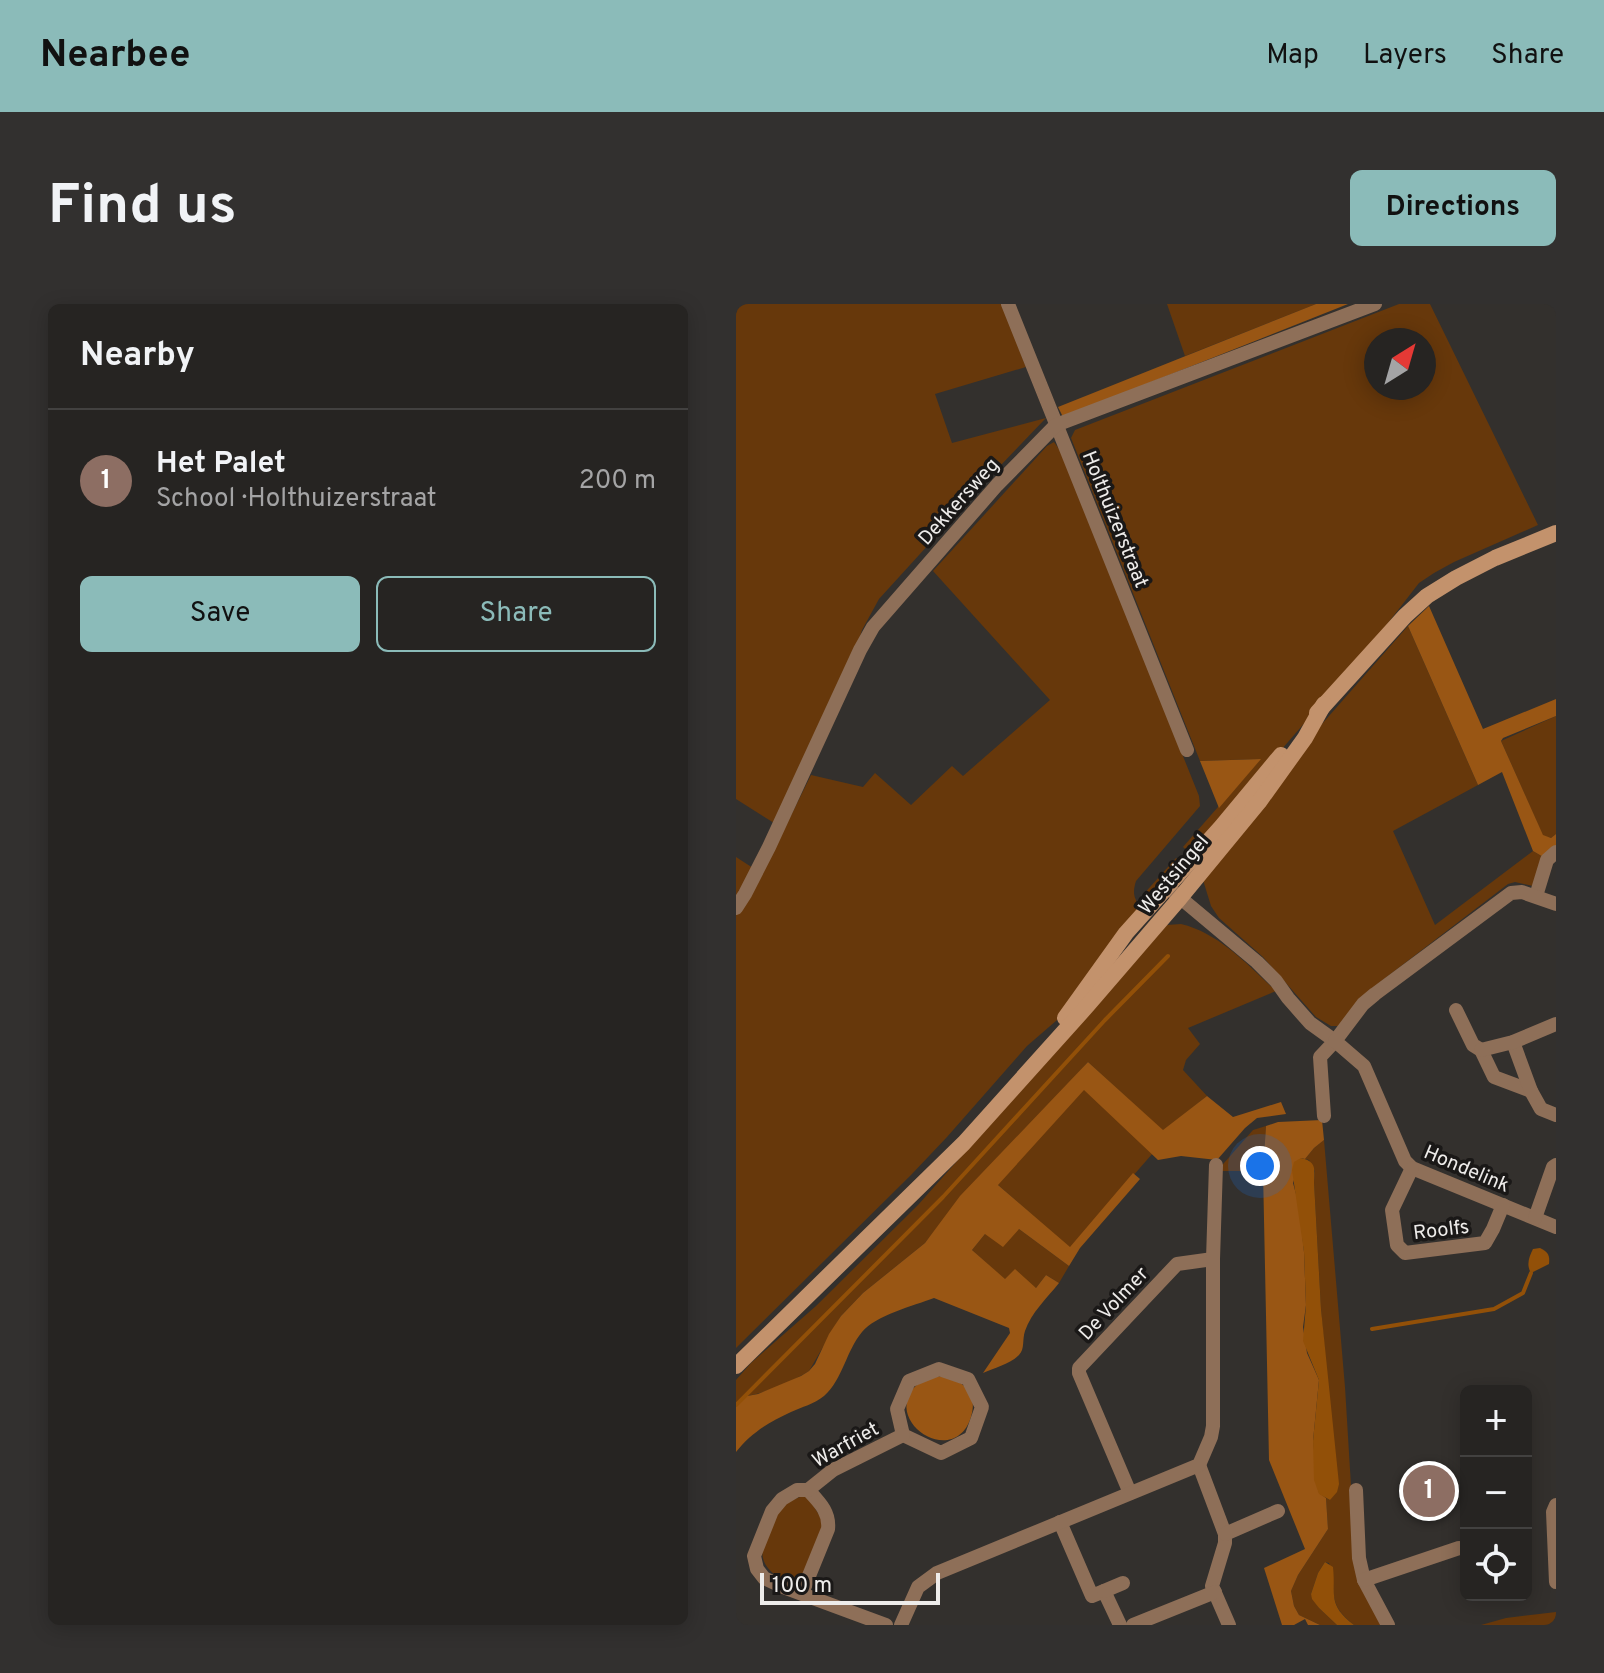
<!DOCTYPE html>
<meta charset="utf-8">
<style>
:root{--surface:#262422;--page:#32302f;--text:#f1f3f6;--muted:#a4a4a5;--line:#424140;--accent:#8bbbb9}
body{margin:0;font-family:Overpass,sans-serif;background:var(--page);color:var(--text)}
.controls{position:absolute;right:24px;bottom:24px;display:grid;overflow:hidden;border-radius:12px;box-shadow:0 4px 20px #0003}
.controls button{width:72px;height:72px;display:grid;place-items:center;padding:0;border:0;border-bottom:2px solid var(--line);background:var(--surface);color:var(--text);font:40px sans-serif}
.compass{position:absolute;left:628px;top:24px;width:72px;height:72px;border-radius:50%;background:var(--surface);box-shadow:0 4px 20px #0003;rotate:37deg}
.scale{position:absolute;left:24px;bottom:20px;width:180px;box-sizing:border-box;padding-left:8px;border:4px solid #eeecea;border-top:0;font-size:22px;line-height:28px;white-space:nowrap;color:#eeecea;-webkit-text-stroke:6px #1a1817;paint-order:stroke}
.you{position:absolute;left:524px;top:862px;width:28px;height:28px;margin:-20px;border:6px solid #fff;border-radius:50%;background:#1a73e8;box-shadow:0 0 0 12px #1a73e833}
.badge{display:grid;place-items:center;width:52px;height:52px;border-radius:50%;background:var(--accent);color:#fff;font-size:26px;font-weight:700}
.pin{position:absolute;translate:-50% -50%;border:4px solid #fff;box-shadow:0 2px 8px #0006}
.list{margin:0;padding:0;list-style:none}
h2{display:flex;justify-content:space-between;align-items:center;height:104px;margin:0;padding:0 32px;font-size:34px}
h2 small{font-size:26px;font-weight:400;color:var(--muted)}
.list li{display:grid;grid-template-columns:52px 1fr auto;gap:24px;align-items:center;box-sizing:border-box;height:144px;padding:0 32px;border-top:2px solid var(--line)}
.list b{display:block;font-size:30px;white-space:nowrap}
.list p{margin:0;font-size:26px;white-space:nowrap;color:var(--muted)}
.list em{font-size:26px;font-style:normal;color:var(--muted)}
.actions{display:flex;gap:16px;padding:24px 32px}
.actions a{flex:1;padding:18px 0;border:2px solid var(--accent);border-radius:12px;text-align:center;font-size:28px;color:var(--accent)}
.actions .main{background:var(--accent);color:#111}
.icon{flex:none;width:44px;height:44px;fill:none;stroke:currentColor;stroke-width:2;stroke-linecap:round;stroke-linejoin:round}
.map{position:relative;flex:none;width:820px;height:1321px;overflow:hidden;border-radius:12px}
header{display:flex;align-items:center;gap:48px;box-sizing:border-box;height:112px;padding:0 40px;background:var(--accent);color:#111}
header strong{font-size:38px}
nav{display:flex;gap:44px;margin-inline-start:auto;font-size:28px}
.intro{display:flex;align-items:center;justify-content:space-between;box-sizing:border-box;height:192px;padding:0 48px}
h1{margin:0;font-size:56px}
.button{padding:20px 36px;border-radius:12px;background:var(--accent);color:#111;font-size:28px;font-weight:700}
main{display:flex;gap:48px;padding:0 48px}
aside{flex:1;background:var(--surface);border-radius:12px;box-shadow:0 4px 20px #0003}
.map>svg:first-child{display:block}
.green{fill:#67380b;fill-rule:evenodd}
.forest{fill:#995614}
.water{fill:#925008}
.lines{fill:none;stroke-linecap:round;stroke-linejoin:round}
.stream{stroke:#925008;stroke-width:4}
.minor{stroke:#8e6f58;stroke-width:14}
.secondary{stroke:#c3926c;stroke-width:16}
.labels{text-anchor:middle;stroke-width:7;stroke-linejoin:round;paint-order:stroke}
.street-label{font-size:20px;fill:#eeecea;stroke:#1a1817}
</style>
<header>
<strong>Nearbee</strong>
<nav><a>Map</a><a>Layers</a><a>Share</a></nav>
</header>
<div class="intro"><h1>Find us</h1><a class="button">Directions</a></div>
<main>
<aside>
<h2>Nearby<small></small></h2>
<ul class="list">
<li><span class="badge" style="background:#8d6e63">1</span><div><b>Het Palet</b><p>School · Holthuizerstraat</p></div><em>200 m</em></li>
</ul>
<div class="actions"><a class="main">Save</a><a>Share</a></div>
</aside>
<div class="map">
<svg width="820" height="1321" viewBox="0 0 820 1321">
<rect width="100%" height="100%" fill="#33302d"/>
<g class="green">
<polygon points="0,0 266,0 290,63 199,90 216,139 310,114 264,162 143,295 126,326 118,352 38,519 0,495"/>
<polygon points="431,0 580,0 449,52"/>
<path d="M 663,0 L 694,0 L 802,221 L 718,258 L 698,269 L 683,279 L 624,355 L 455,550 L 447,543 L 524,455 L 464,457 L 335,134 L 339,126 ZM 640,36 L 688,36 L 688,84 L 640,84 Z"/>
<path d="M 318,138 L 325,148 L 463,492 L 464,502 L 400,577 C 396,590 398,595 406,605 L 328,710 L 291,742 L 211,833 L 175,871 L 0,1044 L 0,611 L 29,564 L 75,471 L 127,483 L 139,469 L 175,501 L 216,462 L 227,472 L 314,396 L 197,267 L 311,142 Z"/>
<polygon points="672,322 742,481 657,527 699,621 797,547 809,554 797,582 779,578 772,580 635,685 602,722 595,722 580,713 527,653 483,614 475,602 467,576 564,445"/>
<polygon points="820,412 820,530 815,534 807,532 765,437"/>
<polygon points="0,553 17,564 0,596"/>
<polygon points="440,554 447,560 412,599 406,592"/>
<path d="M 445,620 C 483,629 512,661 540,687 L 452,724 L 464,740 L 450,756 L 447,766 L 471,792 L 427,827 L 352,758 L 206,918 L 189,939 L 127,989 L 105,1012 L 73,1067 C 59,1076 40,1084 24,1089 C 14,1092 7,1091 0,1100 L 0,1076 L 15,1059 L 80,1002 L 182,901 L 431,621 Z"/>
<polygon points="348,785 417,849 334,944 261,880"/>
<polygon points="530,822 527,867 481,867 517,826"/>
<path d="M 588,836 L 609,1083 L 620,1264 L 646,1321 L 618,1321 C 588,1297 603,1289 593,1259 L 589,1258 L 582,1269 L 575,1290 L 583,1304 L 601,1321 L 584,1321 L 563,1311 L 558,1302 L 555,1287 L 562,1271 L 592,1225 L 590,1194 L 594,1196 L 596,1129 L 585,1005 L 578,878 L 579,867 L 573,856 L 569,855 L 578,844 Z"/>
<polygon points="283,925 333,962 323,979 310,971 300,984 269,976 236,946 249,930"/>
<path d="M 64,1193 L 70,1193 L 75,1198 L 87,1217 C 83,1238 74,1262 61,1279 C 43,1277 22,1263 27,1242 C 29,1236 33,1229 35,1224 C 43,1206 45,1200 64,1193 Z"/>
<polygon points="820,1308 820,1321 745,1321 770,1314"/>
</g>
<g class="forest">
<polygon points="580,0 612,0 327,113 322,103"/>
<polygon points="693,302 747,425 820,395 820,412 767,434 765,437 807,531 815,534 820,530 820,546 809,554 797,547 766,468 742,481 672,322"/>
<polygon points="525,455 483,504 464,457"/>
<path d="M 352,758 L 427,826 L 471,792 L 497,813 L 545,798 L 550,810 L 521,814 L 509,824 L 481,856 L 445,852 L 422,856 L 348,786 L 262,881 L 334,943 L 397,869 L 404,875 L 344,944 L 333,962 L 283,925 L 267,943 L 249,930 L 236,946 L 269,975 L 279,965 L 300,984 L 310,971 L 323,979 C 311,994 295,1009 289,1027 C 286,1036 289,1045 283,1051 C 274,1060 258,1064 247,1069 L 274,1029 L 273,1024 L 198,994 C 177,1002 140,1011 126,1028 C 110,1047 107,1075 88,1092 C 78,1100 66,1103 55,1108 C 33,1118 15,1129 0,1148 L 0,1100 L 6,1093 L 22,1090 L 65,1072 L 73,1067 L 79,1060 L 93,1030 L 105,1012 L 127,989 L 189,939 L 224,892 Z"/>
<polygon points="586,816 588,836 578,844 569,855 565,854 557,879 563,901 568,948 570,1001 567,1023 571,1049 583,1076 577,1137 583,1189 590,1194 592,1225 562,1271 555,1287 558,1302 563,1311 584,1321 572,1321 569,1315 558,1321 546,1321 528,1264 569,1245 533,1156 527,867 530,822 542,818"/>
<path d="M 197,1072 C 221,1072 244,1085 235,1113 C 220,1161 157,1125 173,1091 C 177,1081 188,1076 197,1072 Z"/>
</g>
<g class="water">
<path d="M 565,854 C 580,857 579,865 578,878 L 585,1005 L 603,1180 L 601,1188 L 594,1196 L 583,1190 L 578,1176 L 577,1137 L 583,1076 L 567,1037 L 570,1001 L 568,948 L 556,866 L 558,858 Z"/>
<path d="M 804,944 C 812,948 814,951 813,960 L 795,969 C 790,961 793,953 797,945 Z"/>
<path d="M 589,1258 L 597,1263 C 600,1292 591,1300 618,1321 L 601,1321 L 583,1304 L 576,1295 L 575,1290 L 582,1269 Z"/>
</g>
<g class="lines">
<g class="stream">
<polyline points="636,1025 758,1005 787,989 795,969"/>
<polyline points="0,1101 207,893 369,716 432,652"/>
</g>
<g class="minor">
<polyline points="272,0 451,446"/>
<polyline points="435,586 521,658 540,677 552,694 574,719 599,737 584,753 588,812"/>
<polyline points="800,592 811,556 820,548"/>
<polyline points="820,600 786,588 775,589 639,690 627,700 599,737 628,762 669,857 676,864 820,923"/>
<polyline points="0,604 9,590 33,543 124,346 137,323 261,181 320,121 639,0"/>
<polyline points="720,706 737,741 745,746 758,773 795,787"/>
<polyline points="777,738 795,787 805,805 820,811"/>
<polyline points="745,746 777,738 820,720"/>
<polyline points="676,864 656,906 661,941 669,949 749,939 757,925 767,901"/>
<polyline points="799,914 817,863 820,861"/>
<polygon points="203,1065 232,1075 246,1103 235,1134 205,1149 167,1131 161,1105 173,1077"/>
<polyline points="463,1161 489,1230 489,1239 476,1282 493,1321"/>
<polyline points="620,1186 623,1254 628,1276 652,1321"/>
<polyline points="394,1189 343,1069 343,1064 441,960 477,955"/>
<polyline points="820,1201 817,1208 820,1278"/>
<polyline points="324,1218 356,1292 368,1287 384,1321"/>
<polyline points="489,1230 542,1207"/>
<polyline points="628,1276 723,1244"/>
<polyline points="368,1287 387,1279"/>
<path d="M 66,1289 L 92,1225 C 94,1208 83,1198 72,1186"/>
<polyline points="150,1321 47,1283 28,1274 21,1265 18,1252 36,1207 46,1195 61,1186 72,1186 97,1166 167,1131"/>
<polyline points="165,1321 182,1283 201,1269 463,1161 475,1133 477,1122 477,955 480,861"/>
<polyline points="397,1321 479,1288"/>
</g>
<g class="secondary">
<polyline points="581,409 669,312 691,292 720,274 759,254 820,229"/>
<polyline points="329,714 390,629 485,523 545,451"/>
<polyline points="0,1062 228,839 351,702 444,594 523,498 569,434 588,400"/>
</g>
</g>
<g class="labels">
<g class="street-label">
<text transform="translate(222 197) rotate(-48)" y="7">Dekkersweg</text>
<text transform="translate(380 215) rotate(68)" y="7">Holthuizerstraat</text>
<text transform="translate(437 570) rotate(-50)" y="7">Westsingel</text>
<text transform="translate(731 864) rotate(23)" y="7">Hondelink</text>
<text transform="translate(705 925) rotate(-7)" y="7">Roolfs</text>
<text transform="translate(377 999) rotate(-47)" y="7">De Volmer</text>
<text transform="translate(109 1140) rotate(-29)" y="7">Warfriet</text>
</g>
</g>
</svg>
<div class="controls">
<button>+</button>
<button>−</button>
<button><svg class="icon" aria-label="locate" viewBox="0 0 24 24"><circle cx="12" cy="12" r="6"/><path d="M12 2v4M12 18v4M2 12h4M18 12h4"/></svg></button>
</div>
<svg class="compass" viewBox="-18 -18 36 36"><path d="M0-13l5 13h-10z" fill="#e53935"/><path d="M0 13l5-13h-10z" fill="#a4a4a5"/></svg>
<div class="scale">100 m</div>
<div class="you"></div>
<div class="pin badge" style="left:693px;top:1187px;background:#8d6e63">1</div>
</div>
</main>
